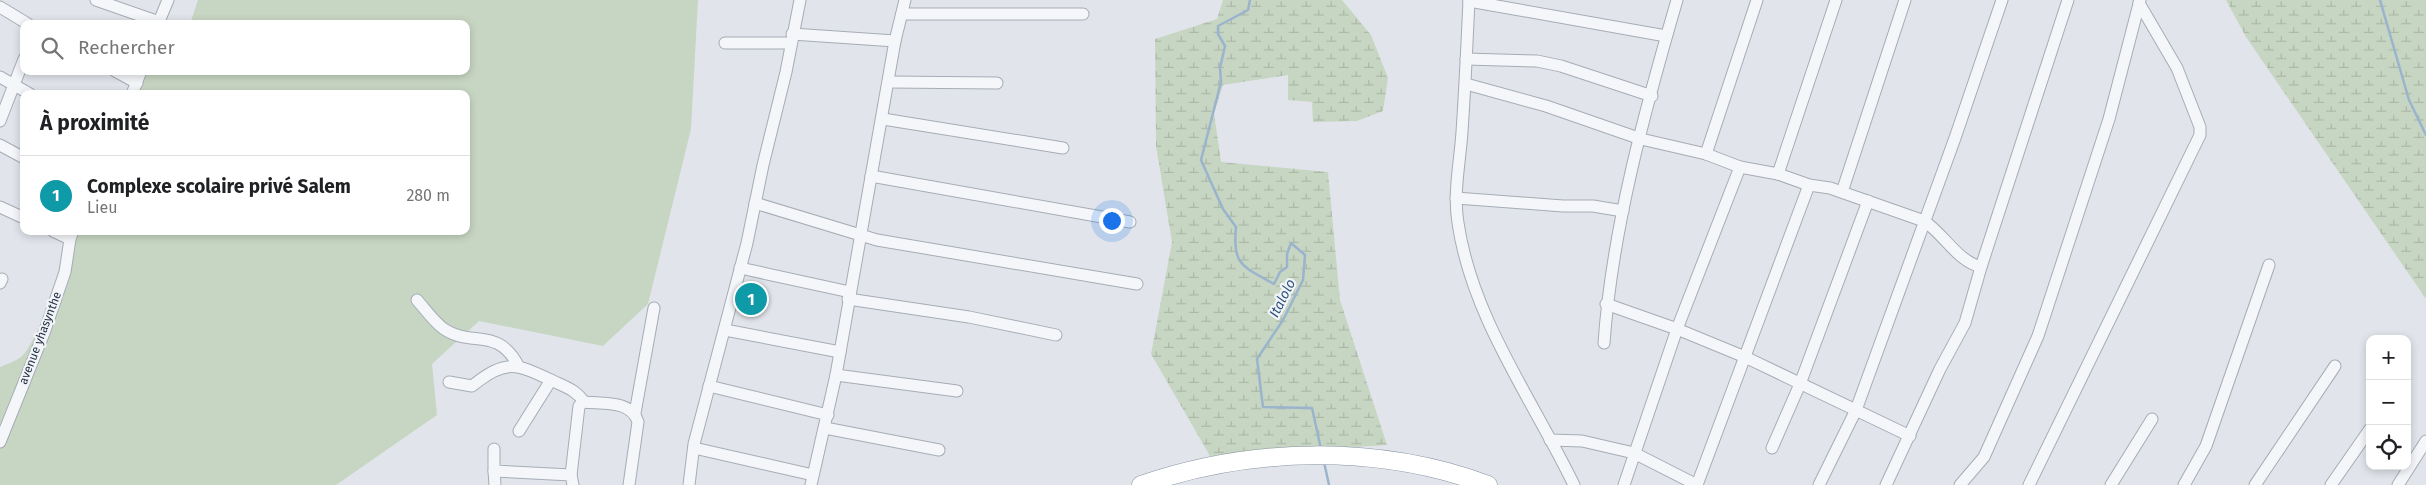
<!DOCTYPE html>
<html lang="fr">
<meta charset="utf-8">
<style>
:root{--surface:#fff;--page:#f2f2f2;--text:#202124;--muted:#757577;--line:#e0e0e0;--accent:#d93d58}
body{margin:0;font-family:"Fira Sans",sans-serif;background:var(--page);color:var(--text)}
.controls{position:absolute;right:15px;bottom:15px;display:grid;overflow:hidden;border-radius:10px;box-shadow:0 2px 8px #0003}
.controls button{width:45px;height:45px;display:grid;place-items:center;padding:0;border:0;border-bottom:1px solid var(--line);background:var(--surface);color:var(--text);font:25px sans-serif}
.you{position:absolute;left:1111px;top:220px;width:18px;height:18px;margin:-12px;border:4px solid #fff;border-radius:50%;background:#1a73e8;box-shadow:0 0 0 8px #1a73e833}
.badge{display:grid;place-items:center;width:32px;height:32px;border-radius:50%;background:var(--accent);color:#fff;font-size:16px;font-weight:700}
.pin{position:absolute;translate:-50% -50%;border:2px solid #fff;box-shadow:0 1px 5px #0006}
.list{margin:0;padding:0;list-style:none}
h2{display:flex;justify-content:space-between;align-items:center;height:65px;margin:0;padding:0 20px;font-size:21px}
h2 small{font-size:16px;font-weight:400;color:var(--muted)}
.list li{display:grid;grid-template-columns:32px 1fr auto;gap:15px;align-items:center;box-sizing:border-box;height:80px;padding:0 20px;border-top:1px solid var(--line)}
.list b{display:block;font-size:19px;white-space:nowrap}
.list p{margin:0;font-size:16px;white-space:nowrap;color:var(--muted)}
.list em{font-size:16px;font-style:normal;color:var(--muted)}
.icon{flex:none;width:28px;height:28px;fill:none;stroke:currentColor;stroke-width:2;stroke-linecap:round;stroke-linejoin:round}
.map{position:relative;flex:none;width:2426px;height:485px;overflow:hidden}
.search{position:absolute;background:var(--surface);box-shadow:0 2px 8px #0003;left:20px;top:20px;width:450px;height:55px;display:flex;align-items:center;gap:12px;box-sizing:border-box;padding:0 18px;border-radius:10px;color:var(--muted);font-size:19px}
.panel{position:absolute;background:var(--surface);box-shadow:0 2px 8px #0003;left:20px;top:90px;width:450px;height:145px;border-radius:10px}
.map>svg:first-child{display:block}
.grass{fill:#c7d6c2}
.wetland{fill:url(#wetland-marsh)}
.lines{fill:none;stroke-linecap:round;stroke-linejoin:round}
.stream{stroke:#9ab4ce;stroke-width:2.5}
.minor-casing{stroke:#a6acb6;stroke-width:13}
.highway-casing{stroke:#8793a3;stroke-width:19}
.minor{stroke:#f4f6f9;stroke-width:11}
.highway{stroke:#fff;stroke-width:18}
.labels{text-anchor:middle;stroke-width:4.5;stroke-linejoin:round;paint-order:stroke}
.street-label{font-size:12px;fill:#283344;stroke:#f1f4f8}
.water-label{font-size:14px;font-style:italic;fill:#2f527c;stroke:#f1f4f8}
</style>
<div class="map">
<svg width="2426" height="485" viewBox="0 0 2426 485">
<defs>
<pattern id="wetland-marsh" width="20" height="14" patternUnits="userSpaceOnUse" patternTransform="scale(1.25)"><rect width="20" height="14" fill="#c7d6c2"/><path d="M1 5h8M5 5V1M11 12h8M15 12V8" fill="none" stroke="#abb8a8"/></pattern>
</defs>
<rect width="100%" height="100%" fill="#e1e5eb"/>
<path class="grass" d="M 198,0 L 698,0 L 691,129 L 648,304 L 603,346 L 479,321 L 432,364 L 437,415 L 336,485 L 0,485 L 0,367 C 7,364 19,360 24,354 C 41,332 69,259 71,231 L 466,231 L 466,94 L 126,94 L 136,71 L 466,71 L 466,24 L 190,24 Z"/>
<g class="wetland">
<polygon points="1223,0 1342,0 1371,35 1388,78 1383,111 1357,121 1313,122 1312,102 1288,100 1288,75 1223,85 1214,113 1221,162 1328,172 1340,300 1387,445 1210,456 1151,354 1172,242 1156,146 1155,39 1217,19"/>
<polygon points="2226,0 2426,0 2426,299 2246,37"/>
</g>
<g class="lines">
<g class="stream">
<path d="M 1250,0 L 1248,10 L 1218,26 L 1218,34 L 1225,46 L 1220,68 L 1221,82 L 1201,160 L 1223,209 L 1236,227 C 1232,266 1243,266 1274,284 L 1280,272 L 1287,267 L 1287,254 L 1291,243 L 1305,255 L 1303,280 L 1283,320 L 1257,359 L 1263,407 L 1312,408 L 1321,449"/>
<polyline points="2380,0 2409,100 2426,135"/>
<polyline points="1324,462 1329,485"/>
</g>
<g class="minor-casing">
<g id="minor">
<polyline points="96,0 159,22"/>
<path d="M 1469,0 C 1467,44 1465,88 1462,132 C 1460,162 1453,193 1458,223 C 1472,318 1533,400 1574,485"/>
<polyline points="1469,1 1666,36"/>
<polyline points="0,7 28,24"/>
<polyline points="902,14 1083,14"/>
<polyline points="158,24 168,0"/>
<polyline points="792,34 895,41"/>
<polyline points="725,43 791,43"/>
<polyline points="1466,59 1537,61 1561,66 1652,96"/>
<polyline points="115,71 137,83"/>
<polyline points="0,77 30,94"/>
<polyline points="889,82 997,83"/>
<path d="M 1466,84 L 1546,106 L 1641,139 L 1706,154 L 1740,167 L 1778,174 L 1809,185 L 1830,188 L 1924,221 C 1944,234 1957,261 1981,267"/>
<polyline points="132,94 141,71"/>
<polyline points="883,119 1063,148"/>
<polyline points="0,121 24,59"/>
<polyline points="0,145 24,158"/>
<polyline points="1706,154 1757,0"/>
<polyline points="1778,174 1836,0"/>
<polyline points="871,176 1130,222"/>
<polyline points="1842,192 1905,0"/>
<polyline points="1456,198 1563,206 1593,206 1623,211"/>
<polyline points="755,203 877,240 1137,284"/>
<polyline points="0,207 24,218"/>
<polyline points="53,231 70,239"/>
<polyline points="740,268 850,292"/>
<polyline points="0,283 2,279"/>
<polyline points="848,299 969,317 1056,335"/>
<path d="M 417,300 C 425,309 434,322 444,329 C 472,348 497,325 519,367"/>
<polyline points="1606,304 1677,329 1745,357 1910,436"/>
<polyline points="725,330 840,352"/>
<path d="M 1604,343 C 1612,229 1645,110 1677,0"/>
<polyline points="836,375 957,391"/>
<path d="M 449,382 L 472,386 C 506,359 515,363 553,381 C 566,387 576,390 584,402"/>
<polyline points="709,386 828,415"/>
<polyline points="635,413 654,308"/>
<polyline points="825,428 939,450"/>
<polyline points="519,431 551,380"/>
<polyline points="1550,440 1582,441 1634,453 1697,485"/>
<polyline points="0,442 44,333 65,272 70,239 73,231"/>
<polyline points="694,448 813,475"/>
<polyline points="1772,448 1800,384 1868,201"/>
<polyline points="494,449 494,471 571,475 573,485"/>
<polyline points="494,471 495,485"/>
<path d="M 571,475 L 579,406 L 584,402 C 604,404 631,400 638,422 L 629,485"/>
<polyline points="689,485 694,444 747,243 763,165 786,72 800,0"/>
<polyline points="811,485 836,375 895,41 905,0"/>
<polyline points="1624,485 1677,329 1740,167"/>
<polyline points="1697,485 1809,185"/>
<polyline points="1819,485 1856,410 1955,138 2002,0"/>
<polyline points="1886,485 1940,369 1965,323 1981,267 2068,0"/>
<polyline points="1960,485 1984,457 2038,336 2109,119 2140,0"/>
<polyline points="2029,485 2200,135 2200,127 2177,68 2139,3"/>
<polyline points="2111,485 2152,419"/>
<polyline points="2184,485 2206,446 2269,265"/>
<polyline points="2255,485 2335,366"/>
<polyline points="2331,485 2370,429"/>
<polyline points="2398,485 2426,441"/>
</g>
</g>
<g class="highway-casing">
<path id="highway" d="M 1141,485 C 1251,447 1378,444 1488,485"/>
</g>
<use href="#minor" class="minor"/>
<use href="#highway" class="highway"/>
</g>
<g class="labels">
<g class="street-label">
<text transform="translate(40 338) rotate(-69)" y="4">avenue yhasynthe</text>
</g>
<g class="water-label">
<text transform="translate(1282 298) rotate(-63)" y="5">Italolo</text>
</g>
</g>
</svg>
<div class="controls">
<button>+</button>
<button>−</button>
<button><svg class="icon" aria-label="locate" viewBox="0 0 24 24"><circle cx="12" cy="12" r="6"/><path d="M12 2v4M12 18v4M2 12h4M18 12h4"/></svg></button>
</div>
<div class="you"></div>
<div class="pin badge" style="left:751px;top:299px;background:#0f9aa8">1</div>
<div class="search"><svg class="icon" aria-label="search" viewBox="0 0 24 24"><circle cx="10" cy="10" r="6"/><path d="M15 15l6 6"/></svg>Rechercher</div>
<section class="panel">
<h2>À proximité<small></small></h2>
<ul class="list">
<li><span class="badge" style="background:#0f9aa8">1</span><div><b>Complexe scolaire privé Salem</b><p>Lieu</p></div><em>280 m</em></li>
</ul>
</section>
</div>
